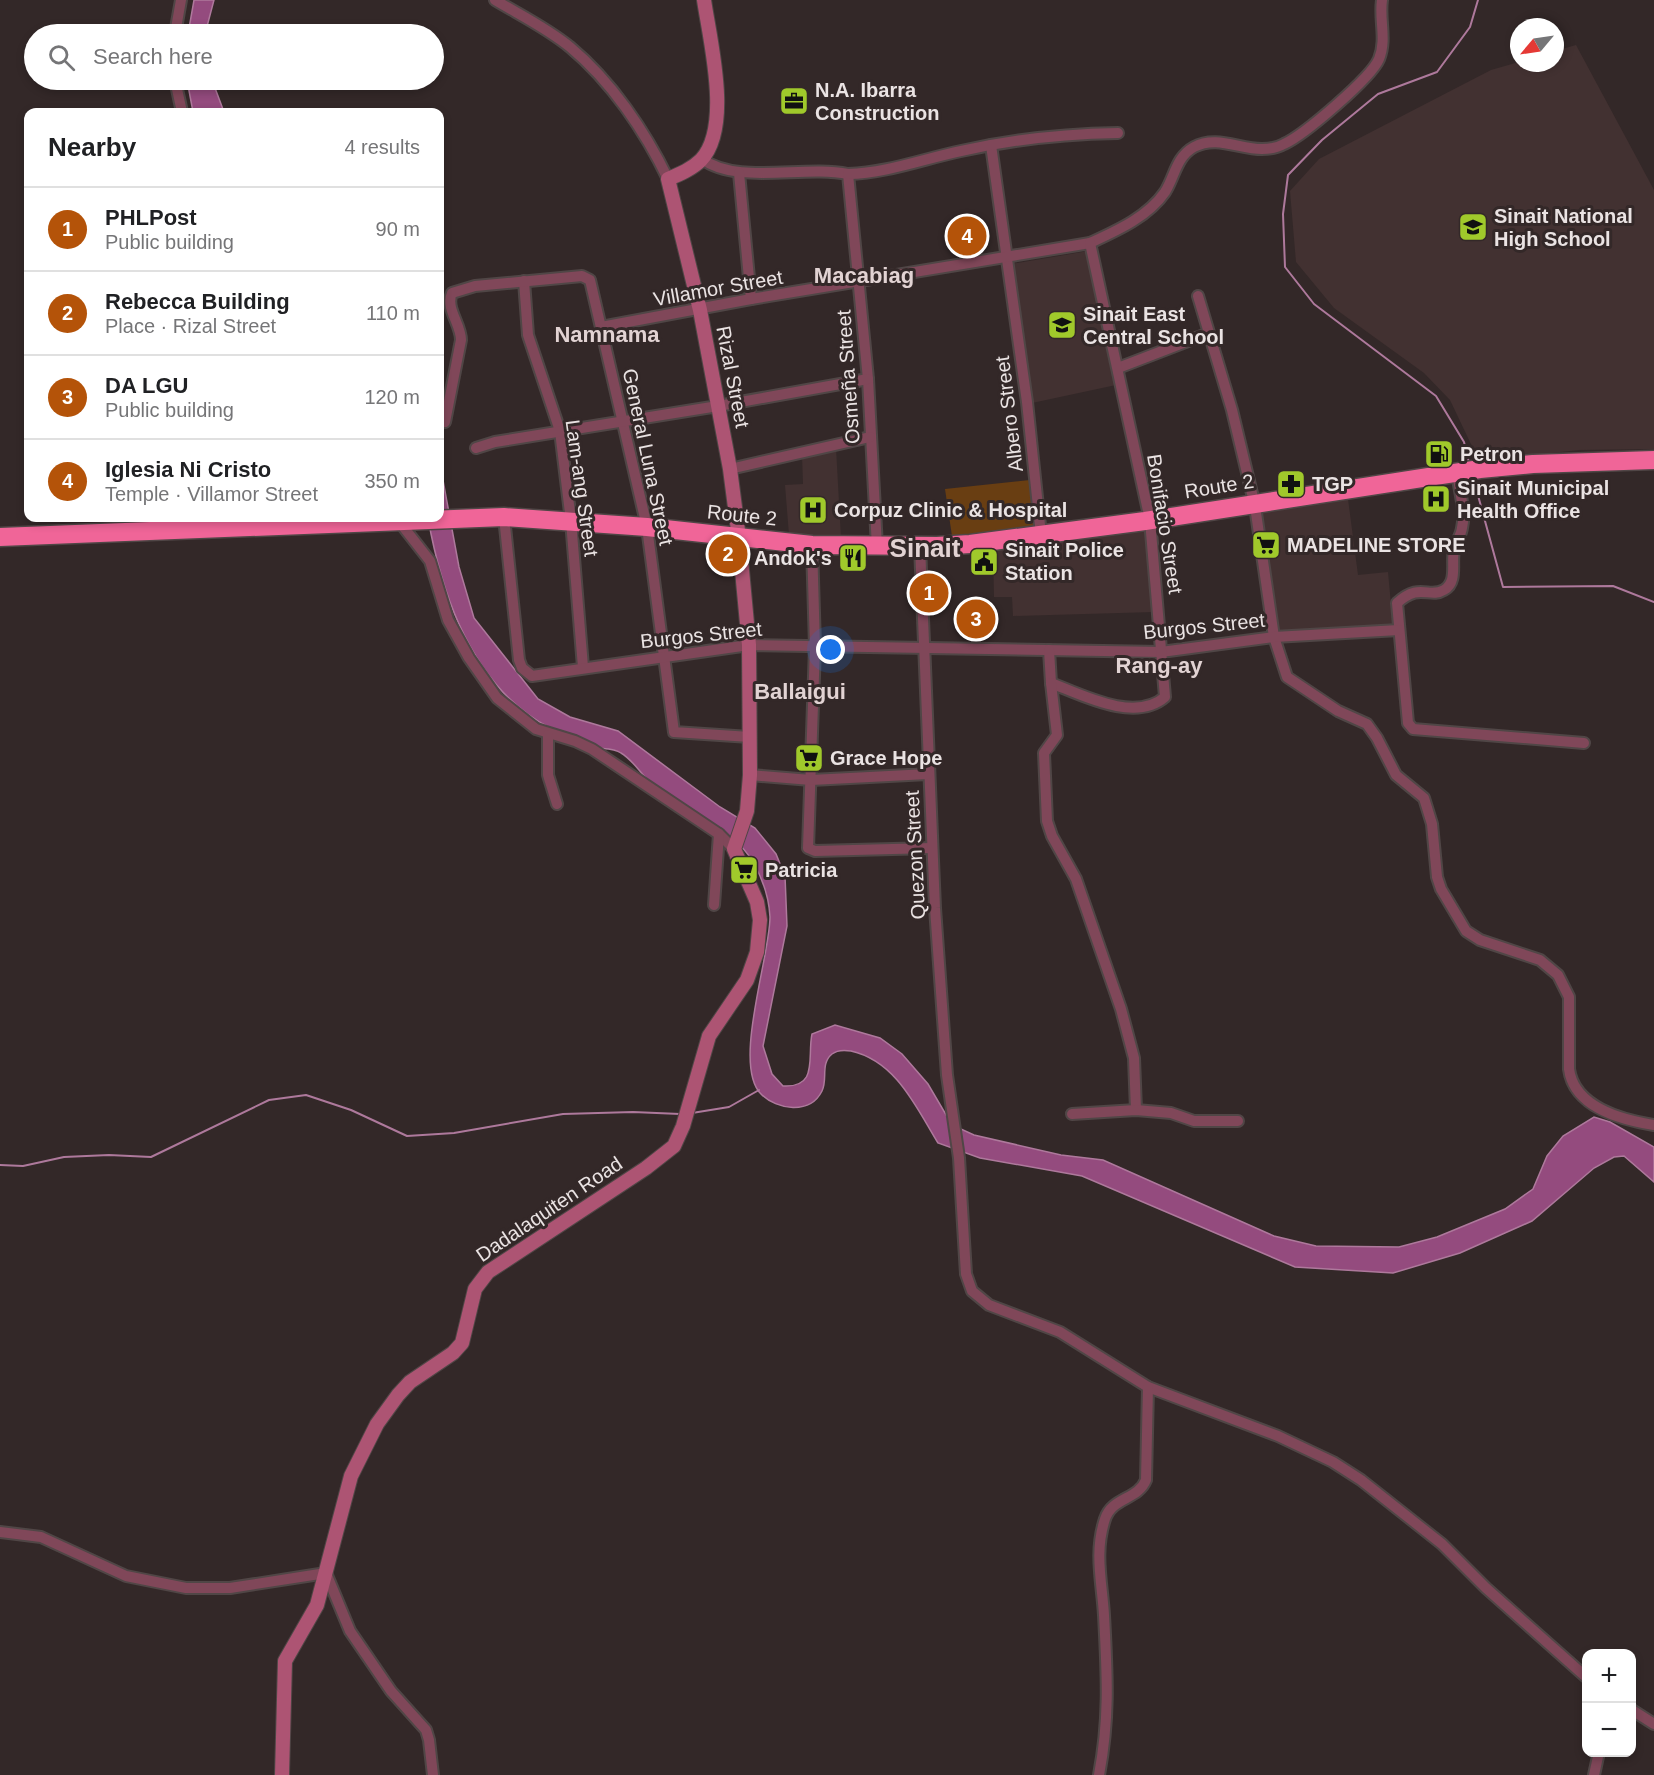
<!DOCTYPE html>
<meta charset="utf-8">
<style>
:root{--surface:#fff;--page:#f6f6f6;--text:#202124;--muted:#757577;--line:#e0e0e0;--accent:#b45309}
body{margin:0;font-family:Arial,sans-serif;background:var(--page);color:var(--text)}
.controls{position:absolute;right:18px;bottom:18px;display:grid;overflow:hidden;border-radius:12px;box-shadow:0 3px 9px #0003}
.controls button{width:54px;height:54px;display:grid;place-items:center;padding:0;border:0;border-bottom:2px solid var(--line);background:var(--surface);color:var(--text);font:30px sans-serif}
.compass{position:absolute;left:1510px;top:18px;width:54px;height:54px;border-radius:50%;background:var(--surface);box-shadow:0 3px 9px #0003;rotate:241deg}
.you{position:absolute;left:831px;top:650px;width:21px;height:21px;margin:-15px;border:4px solid #fff;border-radius:50%;background:#1a73e8;box-shadow:0 0 0 9px #1a73e833}
.badge{display:grid;place-items:center;width:39px;height:39px;border-radius:50%;background:var(--accent);color:#fff;font-size:20px;font-weight:700}
.pin{position:absolute;translate:-50% -50%;border:3px solid #fff;box-shadow:0 2px 6px #0006}
.list{margin:0;padding:0;list-style:none}
h2{display:flex;justify-content:space-between;align-items:center;height:78px;margin:0;padding:0 24px;font-size:26px}
h2 small{font-size:20px;font-weight:400;color:var(--muted)}
.list li{display:grid;grid-template-columns:39px 1fr auto;gap:18px;align-items:center;box-sizing:border-box;height:84px;padding:0 24px;border-top:2px solid var(--line)}
.list b{display:block;font-size:22px;white-space:nowrap}
.list p{margin:0;font-size:20px;white-space:nowrap;color:var(--muted)}
.list em{font-size:20px;font-style:normal;color:var(--muted)}
.icon{flex:none;width:33px;height:33px;fill:none;stroke:currentColor;stroke-width:2;stroke-linecap:round;stroke-linejoin:round}
.map{position:relative;flex:none;width:1654px;height:1775px;overflow:hidden}
.search{position:absolute;background:var(--surface);box-shadow:0 3px 9px #0003;left:24px;top:24px;width:420px;height:66px;display:flex;align-items:center;gap:15px;box-sizing:border-box;padding:0 21px;border-radius:33px;color:var(--muted);font-size:22px}
.panel{position:absolute;background:var(--surface);box-shadow:0 3px 9px #0003;left:24px;top:108px;width:420px;height:414px;border-radius:12px}
.map>svg:first-child{display:block}
.built{fill:#423131}
.green{fill:#693e12}
.water{fill:#944b7e;stroke:#ae799c;stroke-width:1.5}
.lines{fill:none;stroke-linecap:round;stroke-linejoin:round}
.stream{stroke:#ae799c;stroke-width:2}
.street-casing{stroke:#504646;stroke-width:14}
.secondary-casing{stroke:#504646;stroke-width:16}
.highway-casing{stroke:#504646;stroke-width:21}
.street{stroke:#804759;stroke-width:10}
.secondary{stroke:#ad5473;stroke-width:14}
.highway{stroke:#f06598;stroke-width:18}
.labels{text-anchor:middle;stroke-width:6;stroke-linejoin:round;paint-order:stroke}
.poi-label{font-size:20px;font-weight:bold;fill:#eae3e3;stroke:#332828;text-anchor:start}
.street-label{font-size:20px;fill:#eae3e3;stroke:#332828}
.quarter-label{font-size:22px;font-weight:bold;fill:#e2d3d3;stroke:#332828}
.district-label{font-size:26px;font-weight:bold;fill:#e2d3d3;stroke:#332828}
</style>
<div class="map">
<svg width="1654" height="1775" viewBox="0 0 1654 1775">
<rect width="100%" height="100%" fill="#332828"/>
<g class="built">
<polygon points="1576,45 1654,190 1654,449 1579,450 1479,461 1450,400 1424,373 1334,308 1296,262 1290,191 1319,159 1491,70 1519,62 1555,63 1555,51"/>
<polygon points="1088,251 1116,385 1032,403 1011,264"/>
<polygon points="836,448 841,538 789,535 785,485 803,484 802,455"/>
<polygon points="1348,499 1358,575 1388,572 1393,626 1278,633 1259,509"/>
<polygon points="1146,528 1154,612 1013,616 1012,597 994,597 993,548"/>
</g>
<polygon class="green" points="1030,480 1034,526 952,536 945,489"/>
<g class="water">
<polygon points="194,0 214,0 205,34 188,34"/>
<polygon points="187,80 212,80 224,112 193,112"/>
<path d="M 440,464 L 459,567 L 474,618 L 538,699 L 570,717 L 618,731 L 720,807 L 755,828 L 776,854 L 785,876 L 787,926 L 763,1046 L 772,1074 L 783,1086 C 819,1088 807,1057 812,1034 L 835,1025 L 880,1038 L 902,1054 L 928,1084 L 952,1125 L 974,1135 L 1061,1155 L 1103,1160 L 1274,1236 L 1316,1246 L 1399,1247 L 1437,1237 L 1505,1209 L 1533,1189 L 1547,1156 L 1563,1136 L 1594,1117 L 1610,1122 L 1654,1147 L 1654,1182 L 1624,1156 L 1614,1157 L 1594,1168 L 1532,1221 L 1460,1253 L 1393,1273 L 1295,1267 L 1082,1176 L 980,1158 L 938,1143 C 916,1107 896,1061 851,1051 C 845,1050 837,1050 832,1054 C 820,1064 828,1079 822,1091 C 810,1115 777,1110 761,1094 C 732,1065 770,957 770,917 C 769,898 763,880 754,864 C 739,835 703,819 676,802 C 665,795 654,788 645,777 C 637,768 631,759 621,753 C 614,748 604,749 596,748 C 581,744 564,735 550,728 C 473,688 442,597 428,518 L 440,518 Z"/>
</g>
<g class="lines">
<g class="stream">
<polyline points="1469,463 1464,442 1436,396 1314,304 1285,267 1283,214 1288,175 1322,140 1378,94 1437,72 1470,27 1478,0"/>
<polyline points="1473,477 1503,587 1613,586 1654,602"/>
<polyline points="692,1113 729,1107 759,1090"/>
<polyline points="0,1165 23,1166 64,1157 109,1155 151,1157 269,1100 306,1095 351,1110 407,1136 454,1133 563,1114 633,1112 680,1114"/>
</g>
<g class="street-casing">
<g id="street">
<path d="M 495,0 C 520,15 547,28 570,47 C 611,81 645,131 668,179"/>
<polyline points="175,34 181,0"/>
<polyline points="175,80 182,112"/>
<polyline points="991,145 1027,402 1041,535"/>
<path d="M 702,159 C 737,185 803,165 848,174 L 868,379 L 877,547"/>
<polyline points="739,173 751,299"/>
<path d="M 848,174 C 887,173 923,159 961,151 C 1013,139 1064,134 1118,133"/>
<polyline points="524,281 528,335 560,431 571,521 583,667"/>
<path d="M 1198,296 L 1232,410 L 1255,506 L 1274,637 L 1287,677 L 1338,711 L 1367,724 L 1377,738 L 1396,775 L 1424,798 L 1432,824 L 1437,877 L 1441,889 L 1466,931 L 1480,940 L 1540,960 L 1558,975 L 1569,997 L 1569,1069 C 1574,1107 1622,1120 1654,1125"/>
<path d="M 601,327 L 751,299 L 1090,243 C 1116,231 1148,217 1165,192 C 1175,176 1176,157 1194,147 C 1216,135 1239,149 1262,149 C 1270,149 1277,148 1284,144 C 1304,135 1371,78 1379,59 C 1387,39 1379,20 1382,0"/>
<polyline points="1118,368 1209,333"/>
<path d="M 445,422 L 461,340 C 461,324 445,308 452,293 L 475,286 L 582,276 L 590,280 L 647,527 L 674,732 L 750,737"/>
<polyline points="476,448 495,442 718,406 868,379"/>
<polyline points="730,469 870,437"/>
<path d="M 1457,472 C 1459,490 1466,511 1462,528 C 1461,536 1455,543 1454,550 C 1451,563 1458,582 1444,590 C 1429,599 1420,582 1397,603 L 1408,723 L 1413,729 L 1584,743"/>
<polyline points="504,517 519,660 522,668 532,676 749,645 1161,652 1274,637 1399,630"/>
<polyline points="398,520 430,561 448,620 469,658 497,698 536,729 575,741 592,749 719,834 734,849"/>
<polyline points="812,545 815,647 808,848 815,851 932,848"/>
<polyline points="920,546 935,908 947,1075 959,1158 966,1274 972,1291 989,1305 1060,1332 1148,1387 1278,1436 1333,1462 1361,1480 1442,1544 1486,1588 1586,1677"/>
<path d="M 1049,650 L 1051,683 C 1082,695 1135,723 1165,697 L 1150,520 L 1090,243"/>
<polyline points="1051,683 1057,735 1044,753 1047,821 1052,836 1076,879 1121,1009 1134,1058 1136,1110"/>
<polyline points="548,735 548,775 557,804"/>
<polyline points="750,775 811,780 928,774"/>
<polyline points="714,905 719,834"/>
<polyline points="1072,1114 1136,1110 1171,1113 1194,1121 1238,1121"/>
<polyline points="0,1532 41,1537 126,1576 186,1588 230,1588 326,1573 350,1631 391,1691 426,1730 429,1740 433,1775"/>
<polyline points="1632,1710 1654,1724"/>
<path d="M 1099,1775 C 1110,1717 1107,1673 1104,1615 C 1102,1582 1094,1552 1105,1519 C 1112,1497 1138,1500 1146,1480 L 1148,1387"/>
<polyline points="1594,1775 1599,1752"/>
</g>
</g>
<g class="secondary-casing">
<path id="secondary" d="M 282,1775 L 285,1661 L 317,1605 L 351,1476 L 377,1424 L 398,1395 L 410,1382 L 453,1353 L 462,1343 L 475,1289 L 488,1272 L 646,1168 L 674,1146 L 683,1126 L 709,1036 L 747,980 L 757,952 L 760,920 L 757,902 L 734,849 L 747,811 L 750,775 L 749,645 L 739,538 L 730,469 L 700,310 L 668,179 C 680,174 692,169 701,160 C 732,127 710,41 704,0"/>
</g>
<g class="highway-casing">
<polyline id="highway" points="0,537 504,517 647,527 812,545 937,546 970,544 1145,521 1480,469 1533,464 1654,460"/>
</g>
<use href="#street" class="street"/>
<use href="#secondary" class="secondary"/>
<use href="#highway" class="highway"/>
</g>
<defs>
<g id="office-square" transform="scale(1.5)"><rect x="-9" y="-9" width="18" height="18" rx="4" fill="#a0c92b" stroke="#332828"/><path d="M-6-3h4V-5.5h4V-3h4V5H-6ZM-1-4.5V-3h2v-1.5ZM-6 0V1H6V0Z" fill="#111"/></g>
<g id="school-square" transform="scale(1.5)"><rect x="-9" y="-9" width="18" height="18" rx="4" fill="#a0c92b" stroke="#332828"/><path d="M0-5L7-2L0 1L-7-2ZM-4 1L0 2.5L4 1V4Q0 6-4 4Z" fill="#111"/></g>
<g id="fuel-square" transform="scale(1.5)"><rect x="-9" y="-9" width="18" height="18" rx="4" fill="#a0c92b" stroke="#332828"/><path d="M-5.5-6h7V0h2V4h1.3V-2.5L3-4.5l.8-.8L6-3V5H2.5V1h-1V6h-7ZM-4.2-4.7v3.2H.2V-4.7Z" fill="#111"/></g>
<g id="pharmacy-square" transform="scale(1.5)"><rect x="-9" y="-9" width="18" height="18" rx="4" fill="#a0c92b" stroke="#332828"/><path d="M-2-6h4v4h4v4h-4v4h-4v-4h-4v-4h4Z" fill="#111"/></g>
<g id="hospital-square" transform="scale(1.5)"><rect x="-9" y="-9" width="18" height="18" rx="4" fill="#a0c92b" stroke="#332828"/><path d="M-5-5h3v3.5h4V-5h3V5h-3V1.5h-4V5h-3Z" fill="#111"/></g>
<g id="supermarket-square" transform="scale(1.5)"><rect x="-9" y="-9" width="18" height="18" rx="4" fill="#a0c92b" stroke="#332828"/><path d="M-6-5.5h2.5l.6 2H6L4.5 2H-2.5L-4.4-4H-6ZM-1.5 3.2a1.3 1.3 0 1 0 .1 0ZM3 3.2a1.3 1.3 0 1 0 .1 0Z" fill="#111"/></g>
<g id="restaurant-square" transform="scale(1.5)"><rect x="-9" y="-9" width="18" height="18" rx="4" fill="#a0c92b" stroke="#332828"/><path d="M-5-6h1v4h1v-4h1v4h1v-4h1v5L-1.5 .5V6h-2V.5L-5-1ZM5-6V6H3V1.5H1.5Q1.5-4 5-6Z" fill="#111"/></g>
<g id="civic-square" transform="scale(1.5)"><rect x="-9" y="-9" width="18" height="18" rx="4" fill="#a0c92b" stroke="#332828"/><path d="M-.6-6.5H3V-4.5H.6V-3L4-1V1h2V6H-6V1h2V-1L-.6-3ZM-1.2 2.5V6h2.4V2.5Z" fill="#111"/></g>
</defs>
<g fill-rule="evenodd">
<use href="#office-square" x="794" y="101"/>
<use href="#school-square" x="1473" y="227"/>
<use href="#school-square" x="1062" y="325"/>
<use href="#fuel-square" x="1439" y="454"/>
<use href="#pharmacy-square" x="1291" y="484"/>
<use href="#hospital-square" x="1436" y="499"/>
<use href="#hospital-square" x="813" y="510"/>
<use href="#supermarket-square" x="1266" y="545"/>
<use href="#restaurant-square" x="853" y="558"/>
<use href="#civic-square" x="984" y="562"/>
<use href="#supermarket-square" x="809" y="758"/>
<use href="#supermarket-square" x="744" y="870"/>
</g>
<g class="labels">
<g class="poi-label">
<text x="815" y="97">N.A. Ibarra<tspan x="815" dy="23">Construction</tspan></text>
<text x="1494" y="223">Sinait National<tspan x="1494" dy="23">High School</tspan></text>
<text x="1083" y="321">Sinait East<tspan x="1083" dy="23">Central School</tspan></text>
<text x="1460" y="461">Petron</text>
<text x="1312" y="491">TGP</text>
<text x="1457" y="495">Sinait Municipal<tspan x="1457" dy="23">Health Office</tspan></text>
<text x="834" y="517">Corpuz Clinic &amp; Hospital</text>
<text x="1287" y="552">MADELINE STORE</text>
<text x="1005" y="557">Sinait Police<tspan x="1005" dy="23">Station</tspan></text>
<text x="832" y="565" text-anchor="end">Andok's</text>
<text x="830" y="765">Grace Hope</text>
<text x="765" y="877">Patricia</text>
</g>
<g class="street-label">
<text transform="translate(718 288) rotate(-10)" y="7">Villamor Street</text>
<text transform="translate(733 377) rotate(79)" y="7">Rizal Street</text>
<text transform="translate(848 377) rotate(-94)" y="7">Osmeña Street</text>
<text transform="translate(1009 414) rotate(-97)" y="7">Albero Street</text>
<text transform="translate(648 457) rotate(78)" y="7">General Luna Street</text>
<text transform="translate(1219 486) rotate(-9)" y="7">Route 2</text>
<text transform="translate(582 488) rotate(82)" y="7">Lam-ang Street</text>
<text transform="translate(742 515) rotate(6)" y="7">Route 2</text>
<text transform="translate(1165 524) rotate(81)" y="7">Bonifacio Street</text>
<text transform="translate(1204 626) rotate(-6)" y="7">Burgos Street</text>
<text transform="translate(701 635) rotate(-6)" y="7">Burgos Street</text>
<text transform="translate(915 855) rotate(-93)" y="7">Quezon Street</text>
<text transform="translate(549 1209) rotate(-34)" y="7">Dadalaquiten Road</text>
</g>
<g class="quarter-label">
<text x="864" y="283">Macabiag</text>
<text x="607" y="342">Namnama</text>
<text x="1159" y="673">Rang-ay</text>
<text x="800" y="699">Ballaigui</text>
</g>
<g class="district-label">
<text x="925" y="557">Sinait</text>
</g>
</g>
</svg>
<div class="controls">
<button>+</button>
<button>−</button>
</div>
<svg class="compass" viewBox="-18 -18 36 36"><path d="M0-13l5 13h-10z" fill="#e53935"/><path d="M0 13l5-13h-10z" fill="#757577"/></svg>
<div class="you"></div>
<div class="pin badge" style="left:929px;top:593px">1</div>
<div class="pin badge" style="left:728px;top:554px">2</div>
<div class="pin badge" style="left:976px;top:619px">3</div>
<div class="pin badge" style="left:967px;top:236px">4</div>
<div class="search"><svg class="icon" aria-label="search" viewBox="0 0 24 24"><circle cx="10" cy="10" r="6"/><path d="M15 15l6 6"/></svg>Search here</div>
<section class="panel">
<h2>Nearby<small>4 results</small></h2>
<ul class="list">
<li><span class="badge">1</span><div><b>PHLPost</b><p>Public building</p></div><em>90 m</em></li>
<li><span class="badge">2</span><div><b>Rebecca Building</b><p>Place · Rizal Street</p></div><em>110 m</em></li>
<li><span class="badge">3</span><div><b>DA LGU</b><p>Public building</p></div><em>120 m</em></li>
<li><span class="badge">4</span><div><b>Iglesia Ni Cristo</b><p>Temple · Villamor Street</p></div><em>350 m</em></li>
</ul>
</section>
</div>
